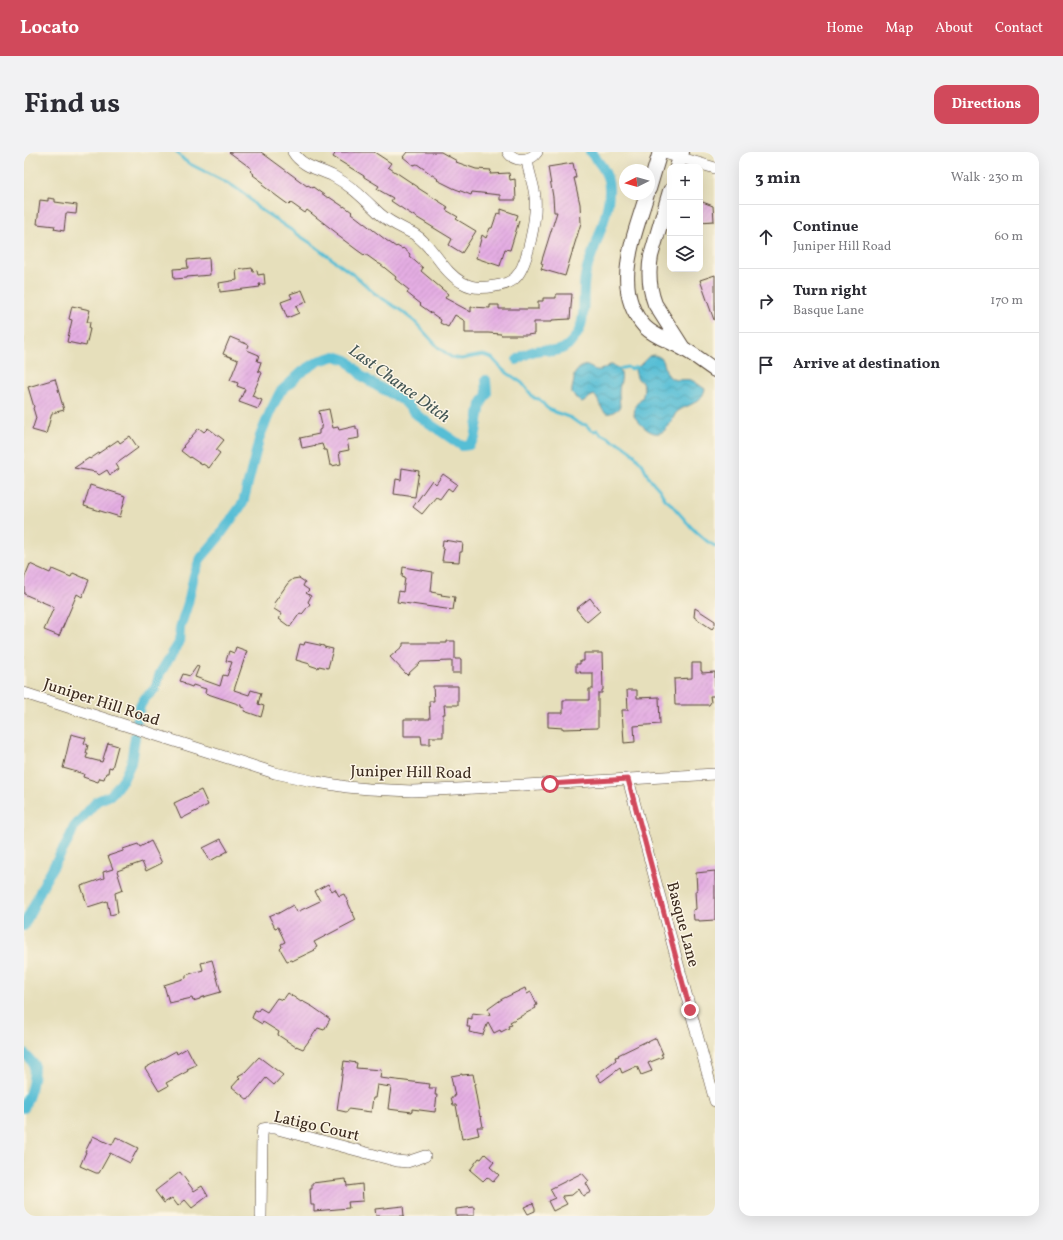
<!DOCTYPE html>
<meta charset="utf-8">
<style>
:root{--surface:#fff;--page:#f2f2f3;--text:#2b2b33;--muted:#7c7c81;--line:#e1e1e2;--accent:#d1495b}
body{margin:0;font-family:Vollkorn,serif;background:var(--page);color:var(--text)}
.controls{position:absolute;right:12px;top:12px;display:grid;overflow:hidden;border-radius:8px;box-shadow:0 4px 16px #0002}
.controls button{width:36px;height:36px;display:grid;place-items:center;padding:0;border:0;border-bottom:1px solid var(--line);background:var(--surface);color:var(--text);font:20px sans-serif}
.compass{position:absolute;left:595px;top:12px;width:36px;height:36px;border-radius:50%;background:var(--surface);box-shadow:0 4px 16px #0002;rotate:265deg}
.stop{position:absolute;width:12px;height:12px;margin:-9px;border:3px solid #d1495b;border-radius:50%;background:#fff}
.stop.end{background:#d1495b;border-color:#fff;box-shadow:0 1px 4px #0008}
.list{margin:0;padding:0;list-style:none}
h2{display:flex;justify-content:space-between;align-items:center;height:52px;margin:0;padding:0 16px;font-size:17px}
h2 small{font-size:13px;font-weight:400;color:var(--muted)}
.list li{display:grid;grid-template-columns:26px 1fr auto;gap:12px;align-items:center;box-sizing:border-box;height:64px;padding:0 16px;border-top:1px solid var(--line)}
.list b{display:block;font-size:15px;white-space:nowrap}
.list p{margin:0;font-size:13px;white-space:nowrap;color:var(--muted)}
.list em{font-size:13px;font-style:normal;color:var(--muted)}
.icon{flex:none;width:22px;height:22px;fill:none;stroke:currentColor;stroke-width:2;stroke-linecap:round;stroke-linejoin:round}
.map{position:relative;flex:none;width:691px;height:1064px;overflow:hidden;border-radius:12px}
header{display:flex;align-items:center;gap:24px;box-sizing:border-box;height:56px;padding:0 20px;background:var(--accent);color:#fff}
header strong{font-size:19px}
nav{display:flex;gap:22px;margin-inline-start:auto;font-size:14px}
.intro{display:flex;align-items:center;justify-content:space-between;box-sizing:border-box;height:96px;padding:0 24px}
h1{margin:0;font-size:28px}
.button{padding:10px 18px;border-radius:12px;background:var(--accent);color:#fff;font-size:14px;font-weight:700}
main{display:flex;gap:24px;padding:0 24px}
aside{flex:1;background:var(--surface);border-radius:12px;box-shadow:0 4px 16px #0002}
.map>svg:first-child{display:block}
.water{fill:url(#water-waves);stroke:#49747a}
.lines{fill:none;stroke-linecap:round;stroke-linejoin:round}
.stream{stroke:#57bed5;stroke-width:3}
.canal{stroke:#57bed5;stroke-width:10}
.building{fill:url(#building-hatch)}
.minor-casing{stroke:#554536;stroke-width:12}
.tertiary-casing{stroke:#554536;stroke-width:16}
.minor{stroke:#fff;stroke-width:11}
.tertiary{stroke:#fff;stroke-width:14}
.route{stroke:#d1495b;stroke-width:5}
.labels{text-anchor:middle;stroke-width:3;stroke-linejoin:round;paint-order:stroke}
.street-label{font-size:16px;fill:#3b2a1e;stroke:#fcf5e5}
.water-label{font-size:17px;font-style:italic;fill:#435655;stroke:#fcf5e5}
</style>
<header>
<strong>Locato</strong>
<nav><a>Home</a><a>Map</a><a>About</a><a>Contact</a></nav>
</header>
<div class="intro"><h1>Find us</h1><a class="button">Directions</a></div>
<main>
<div class="map">
<svg width="691" height="1064" viewBox="0 0 691 1064">
<defs>
<pattern id="water-waves" width="16" height="10" patternUnits="userSpaceOnUse"><rect width="16" height="10" fill="#57bed5"/><path d="M0 5q4-4 8 0t8 0" fill="none" stroke="#499bac"/></pattern>
<pattern id="building-hatch" width="6" height="6" patternUnits="userSpaceOnUse"><rect width="6" height="6" fill="#e4ade3"/><path d="M-1 1l2-2M0 6l6-6M5 7l2-2" fill="none" stroke="#c495c2"/></pattern>
</defs>
<rect width="100%" height="100%" fill="#fcf5e5"/>
<filter id="ink" filterUnits="userSpaceOnUse"><feTurbulence type="fractalNoise" baseFrequency=".025" numOctaves="2"/><feDisplacementMap in="SourceGraphic" scale="8" xChannelSelector="R" yChannelSelector="G"/><feConvolveMatrix kernelMatrix="1 2 1 2 8 2 1 2 1" color-interpolation-filters="sRGB"/></filter>
<filter id="wash" filterUnits="userSpaceOnUse"><feTurbulence type="fractalNoise" baseFrequency=".012" numOctaves="4" result="noise"/><feDisplacementMap in="SourceGraphic" scale="16" xChannelSelector="R" yChannelSelector="G"/><feGaussianBlur stdDeviation="0.9" result="paint"/><feColorMatrix in="noise" values="0 0 0 0 0 0 0 0 0 0 0 0 0 0 0 0 0 1.4 0 .05"/><feComposite in="paint" operator="in"/></filter>
<g filter="url(#wash)">
<rect width="100%" height="100%" fill="#e6dfbb"/>
<g class="water">
<path d="M 629,203 C 644,205 638,216 645,224 C 651,231 659,226 667,228 C 672,230 676,234 681,237 C 678,251 665,252 654,259 C 650,262 649,268 646,272 C 634,291 620,277 610,264 L 611,254 L 619,244 L 620,235 L 618,230 L 613,226 L 611,218 L 625,204 Z"/>
<path d="M 588,212 C 604,222 595,228 595,241 C 595,246 596,250 596,255 C 577,272 578,250 570,243 L 566,245 L 560,250 L 557,251 L 548,242 C 547,235 551,230 550,223 C 562,204 566,220 576,218 C 580,217 584,214 588,212 Z"/>
</g>
<g class="lines">
<g class="stream">
<polyline points="153,0 160,8 166,12 209,34 222,43 233,55 288,92 335,127 350,141 376,158 390,169 414,195 427,205 437,207 459,203 468,206 479,218 498,231 510,246 515,247 523,256 531,260 547,266 554,271 562,273 566,277 570,279 574,278 577,282 585,286 590,289 596,291 607,299 619,313 625,326 635,337 641,347 647,352 668,376 684,390 691,394"/>
<polyline points="595,217 603,215 607,217 613,215"/>
</g>
<g class="canal">
<path d="M 493,208 C 499,203 510,198 518,198 C 521,197 524,199 527,199 C 535,200 543,195 548,189 C 565,171 557,147 561,125 C 562,118 565,111 567,105 C 574,86 585,59 585,40 C 586,23 577,12 566,0"/>
<polyline points="113,569 116,554 121,546 131,537 136,521 155,491 156,476 164,451 170,423 177,406 194,386 219,351 236,284 246,260 256,240 279,219 295,209 311,204 323,208 338,224 353,234 379,248 393,263 438,294 445,293 451,286 457,252 463,242 462,228"/>
<polyline points="0,774 21,729 44,689 50,675 73,649 87,643 100,626 107,611 111,585"/>
<path d="M 0,901 L 10,912 C 10,930 7,939 0,956"/>
</g>
</g>
<g id="blocks">
<g class="building">
<polygon points="205,0 237,0 283,34 284,33 289,36 289,35 304,46 305,45 320,55 320,54 328,60 327,61 362,88 372,95 373,94 378,97 379,96 386,102 385,104 399,116 397,119 424,142 421,146 447,160 447,155 466,156 466,153 475,153 475,157 514,157 514,149 519,149 519,146 532,146 532,142 548,142 546,167 528,168 528,170 510,170 510,182 503,183 477,183 477,182 464,181 441,181 441,169 431,163 424,175 416,171 417,168 396,153 397,152 383,141 385,138 371,127 372,125 356,112 355,112 341,102 340,103 333,98 313,83 314,82 283,58 281,61 267,51 265,53 258,48 238,33 240,31 229,23 230,22 226,19 228,17"/>
<polygon points="312,0 350,0 367,11 364,15 394,35 394,36 424,55 422,58 434,65 432,67 452,79 438,101 425,93 428,87 382,59 367,49 369,46 353,37 355,34 340,25 340,24 309,5"/>
<polygon points="383,0 417,0 433,9 432,10 452,17 467,18 466,22 485,21 486,28 491,27 492,48 476,48 476,43 448,40 447,43 429,36 413,28 414,27 393,12 389,13 379,5"/>
<polygon points="549,11 552,26 550,26 556,52 557,71 541,124 517,117 519,112 517,111 533,60 530,60 529,45 524,15"/>
<polygon points="24,46 31,47 31,50 53,53 52,62 42,61 40,79 30,77 31,74 13,72 16,48 24,49"/>
<polygon points="676,49 689,54 690,69 676,70"/>
<polygon points="477,57 494,63 492,68 495,69 486,98 481,97 476,114 452,106 458,83 462,86 466,76 468,76 473,61 477,62"/>
<polygon points="185,106 186,123 163,125 163,126 150,127 149,117 164,116 163,108"/>
<polygon points="228,116 229,120 233,119 234,123 240,122 241,132 235,132 236,135 196,140 195,131 213,128 212,118"/>
<polygon points="691,123 691,168 690,168 676,128"/>
<polygon points="278,138 283,150 272,154 275,161 263,166 257,150 268,146 266,142"/>
<polygon points="48,154 66,158 63,170 66,170 65,177 66,177 62,194 43,190 48,168 45,167"/>
<polygon points="206,185 225,193 223,198 235,203 233,209 237,210 234,219 238,221 228,244 238,248 234,257 215,250 221,237 213,234 214,231 206,228 214,208 199,202"/>
<polygon points="31,227 40,258 28,261 22,282 8,278 12,266 9,256 10,255 4,235"/>
<polygon points="305,257 309,276 314,275 315,278 332,274 332,277 334,277 335,286 323,288 325,298 315,300 317,312 308,314 308,313 306,313 303,298 300,298 298,292 278,296 276,286 295,282 295,278 297,277 297,274 298,274 295,259"/>
<polygon points="175,276 180,280 184,276 200,288 192,298 196,301 185,316 179,312 178,313 166,305 166,306 157,299 160,295 159,294"/>
<polygon points="106,284 114,296 92,312 95,317 86,323 83,318 75,323 72,320 50,316 65,306 66,307 94,288 96,291"/>
<polygon points="378,316 395,319 391,345 370,342 372,327 377,328"/>
<polygon points="419,322 433,332 428,339 424,336 416,347 412,345 398,362 389,355 408,328 412,332"/>
<polygon points="66,333 102,344 96,365 60,354"/>
<polygon points="419,388 439,391 438,400 436,400 435,410 418,409 420,397 418,397"/>
<polygon points="6,412 26,421 28,417 47,425 49,421 65,428 58,445 53,442 35,484 20,478 30,455 0,442 0,427"/>
<polygon points="379,415 409,420 407,440 418,442 417,443 431,445 429,458 373,450 375,439 379,440 381,426 378,425"/>
<polygon points="275,426 281,430 279,434 285,438 282,441 287,444 284,450 286,452 279,461 278,462 276,461 266,475 255,467 258,462 250,457 252,453 250,451 264,431 269,427"/>
<polygon points="566,446 576,459 563,470 552,457"/>
<polygon points="671,456 691,469 691,473 688,477 670,465"/>
<polygon points="423,489 431,489 431,507 437,507 437,521 428,521 428,509 397,510 383,523 366,505 379,494 379,491 423,491"/>
<polygon points="281,490 300,494 300,495 309,497 304,516 295,514 294,516 285,513 286,512 272,508 276,492 280,493"/>
<polygon points="212,495 223,499 210,538 225,543 227,538 237,541 234,552 240,554 237,565 220,559 221,556 217,555 217,553 181,541 182,537 169,533 168,535 160,532 161,531 156,529 159,522 166,524 173,514 175,515 171,525 196,534 199,523 203,524 208,510 202,509 205,499 210,501"/>
<polygon points="560,501 578,501 579,538 578,538 578,541 574,541 574,576 539,577 539,576 524,575 524,561 539,561 539,548 565,548 565,537 569,537 569,521 556,521 557,520 552,520 552,512 556,512 556,509 560,509"/>
<polygon points="668,511 677,511 677,519 678,519 678,521 691,520 691,544 686,544 687,550 685,553 651,553 650,527 668,526"/>
<polygon points="409,534 434,534 434,553 420,553 421,562 419,562 419,585 406,585 406,592 398,592 397,584 380,584 380,567 406,567 405,549 410,549"/>
<polygon points="603,538 613,538 613,546 635,545 636,572 610,574 611,590 600,591 598,558 604,558"/>
<polygon points="47,582 62,586 60,591 64,593 62,601 64,601 62,606 78,610 84,591 94,594 88,616 85,615 84,621 82,621 80,627 76,626 74,630 59,625 60,622 39,616"/>
<polygon points="177,638 184,653 157,667 150,651"/>
<polygon points="197,687 204,699 186,709 179,696"/>
<polygon points="127,689 138,711 122,719 118,710 93,719 99,738 91,741 94,761 86,763 83,749 64,755 57,734 80,726 79,720 89,717 84,704 99,699 99,697 114,692 116,695"/>
<polygon points="691,719 691,768 675,769 675,768 670,768 669,758 672,757 671,739 673,739 672,721"/>
<polygon points="304,732 308,739 311,737 315,744 320,742 332,768 290,790 293,795 290,797 291,798 268,809 267,808 263,809 256,797 258,795 257,792 261,790 254,775 251,776 245,764 252,761 253,762 269,753 273,760 296,749 291,739"/>
<polygon points="188,808 197,840 176,846 176,847 169,849 168,846 145,851 140,833 162,826 162,823 179,818 177,811"/>
<polygon points="501,836 503,842 507,840 513,853 511,854 512,856 510,857 486,870 488,873 484,874 485,876 477,880 476,878 470,881 464,870 459,883 445,880 446,875 443,875 444,866 448,867 448,861 466,863 464,857 478,847"/>
<polygon points="264,841 277,850 278,849 289,855 306,867 300,878 294,876 279,897 272,894 272,895 254,883 255,880 239,870 238,872 228,866 231,858 234,859 236,856 243,860 253,846 259,848"/>
<polygon points="632,886 639,902 637,902 639,905 624,911 628,919 617,923 613,914 598,921 596,916 577,930 572,923 592,908 591,905 595,904 594,903 623,889 624,890"/>
<polygon points="163,896 172,913 163,917 164,919 142,931 144,934 135,939 121,916 152,899 153,902"/>
<polygon points="235,905 259,923 250,933 242,926 224,948 208,935 216,926 214,924 221,920"/>
<polygon points="320,909 333,911 332,916 357,918 356,926 406,932 405,936 412,936 411,943 413,943 411,960 388,957 388,960 364,957 367,935 353,933 351,946 349,946 347,960 324,957 324,959 322,960 313,958"/>
<polygon points="438,922 438,923 449,922 451,932 450,932 456,965 457,964 459,975 453,975 455,983 438,987 432,953 429,953 427,945 431,945 427,924"/>
<polygon points="69,984 88,993 92,985 114,996 106,1011 86,1001 75,1021 72,1021 56,1014 62,1000 61,1000"/>
<polygon points="461,1002 470,1010 466,1015 475,1023 469,1030 463,1025 459,1029 446,1018 455,1006 457,1007"/>
<polygon points="156,1020 170,1039 178,1034 184,1044 168,1056 161,1048 154,1054 148,1046 140,1051 131,1039"/>
<polygon points="558,1021 565,1029 562,1031 567,1040 559,1044 555,1037 548,1043 538,1044 543,1052 529,1059 524,1049 531,1046 526,1037"/>
<polygon points="322,1027 323,1034 338,1032 339,1049 324,1050 325,1056 290,1059 290,1053 287,1053 286,1037 288,1037 288,1031"/>
<polygon points="509,1051 511,1056 511,1059 504,1062 500,1055"/>
<polygon points="379,1054 380,1064 352,1064 351,1057"/>
<polygon points="450,1055 450,1064 432,1064 432,1057"/>
</g>
</g>
</g>
<g filter="url(#ink)">
<use href="#blocks" fill-opacity="0" stroke="#554536" stroke-width="1"/>
<g class="lines">
<g class="minor-casing">
<g id="minor">
<path d="M 269,0 C 278,15 295,17 309,24 C 328,34 341,48 356,62 C 366,71 379,76 390,82 C 410,94 418,120 439,131 C 449,137 461,136 471,134 C 478,133 486,131 491,126 C 504,114 513,63 511,45 C 510,32 504,20 503,7"/>
<path d="M 484,0 C 490,10 506,10 513,0"/>
<polyline points="637,0 691,16"/>
<polyline points="0,541 251,621 293,630 323,635 345,637 388,639 433,637 691,622"/>
<polyline points="604,627 691,949"/>
<polyline points="237,1064 238,983 239,977 244,976 250,976 373,1009 383,1010 401,1004"/>
</g>
</g>
<g class="tertiary-casing">
<g id="tertiary">
<polyline points="653,15 658,0"/>
<polyline points="625,37 636,0"/>
<path d="M 646,39 L 627,104 C 624,121 625,136 631,152 L 659,196"/>
<path d="M 623,42 C 611,83 586,137 621,175 C 631,185 646,189 658,196 C 670,202 680,211 691,218"/>
</g>
</g>
<use href="#minor" class="minor"/>
<use href="#tertiary" class="tertiary"/>
</g>
</g>
<g class="lines" filter="url(#ink)">
<polyline class="route" points="526,632 604,627 666,858"/>
</g>
<g class="labels">
<g class="street-label">
<text transform="translate(78 549) rotate(18)" y="6">Juniper Hill Road</text>
<text transform="translate(387 619) rotate(1)" y="6">Juniper Hill Road</text>
<text transform="translate(660 772) rotate(75)" y="6">Basque Lane</text>
<text transform="translate(293 973) rotate(13)" y="6">Latigo Court</text>
</g>
<g class="water-label">
<text transform="translate(376 231) rotate(36)" y="6">Last Chance Ditch</text>
</g>
</g>
</svg>
<div class="controls">
<button>+</button>
<button>−</button>
<button><svg class="icon" aria-label="layers" viewBox="0 0 24 24"><path d="M12 4l9 5-9 5-9-5zM3 14l9 5 9-5"/></svg></button>
</div>
<svg class="compass" viewBox="-18 -18 36 36"><path d="M0-13l5 13h-10z" fill="#e53935"/><path d="M0 13l5-13h-10z" fill="#7c7c81"/></svg>
<div class="stop" style="left:526px;top:632px"></div>
<div class="stop end" style="left:666px;top:858px"></div>
</div>
<aside>
<h2>3 min<small>Walk · 230 m</small></h2>
<ul class="list">
<li><svg class="icon" aria-label="ahead" viewBox="0 0 24 24"><path d="M12 20V5M6 11l6-6 6 6"/></svg><div><b>Continue</b><p>Juniper Hill Road</p></div><em>60 m</em></li>
<li><svg class="icon" aria-label="right" viewBox="0 0 24 24"><path d="M7 20v-9h11M14 6l5 5-5 5"/></svg><div><b>Turn right</b><p>Basque Lane</p></div><em>170 m</em></li>
<li><svg class="icon" aria-label="arrive" viewBox="0 0 24 24"><path d="M6 21V4h12l-3 4 3 4H6"/></svg><div><b>Arrive at destination</b></div></li>
</ul>
</aside>
</main>
